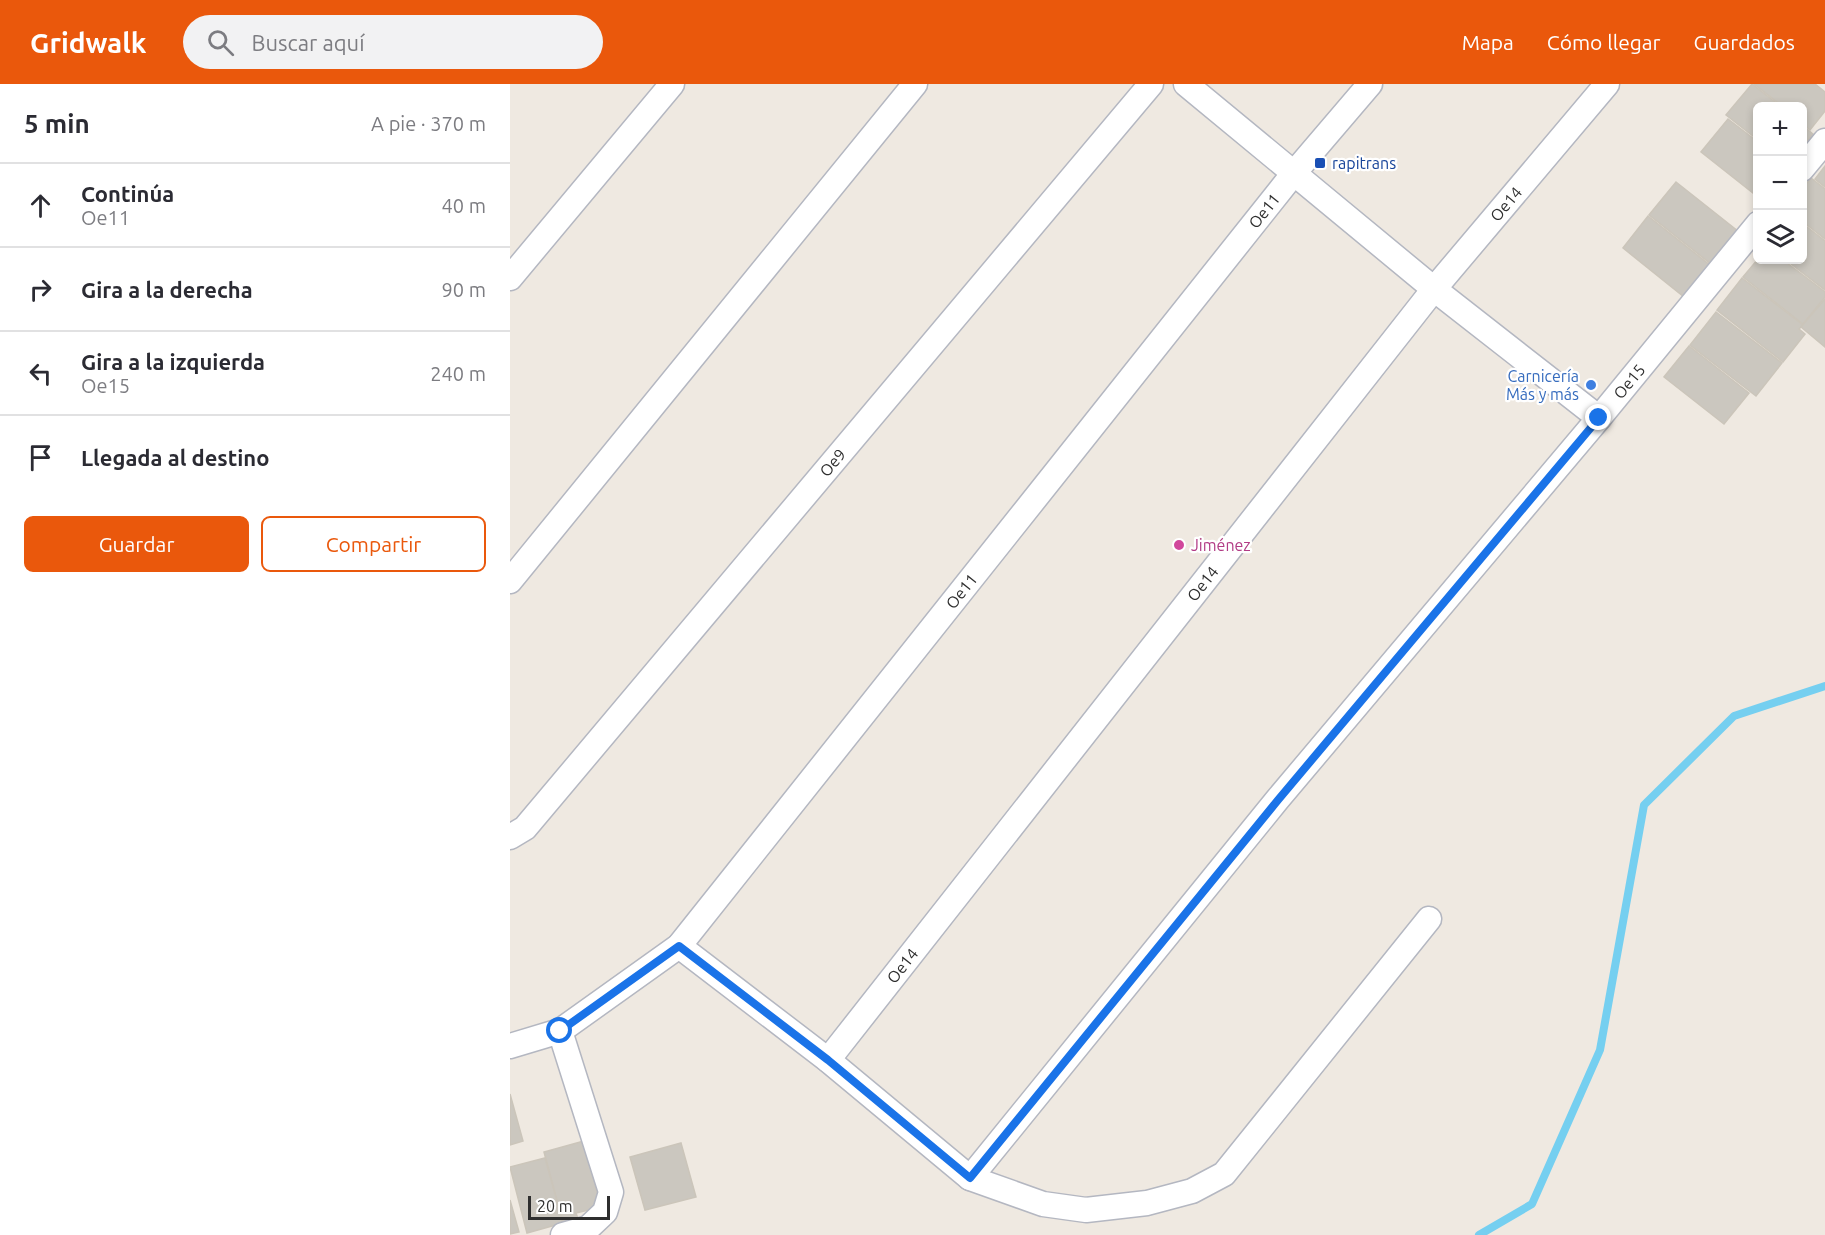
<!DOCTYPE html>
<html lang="es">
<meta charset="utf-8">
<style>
:root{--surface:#fff;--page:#f2f2f3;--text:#2b2b33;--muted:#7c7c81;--line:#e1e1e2;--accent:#ea580c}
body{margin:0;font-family:Ubuntu,sans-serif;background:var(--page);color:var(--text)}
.controls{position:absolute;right:18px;top:18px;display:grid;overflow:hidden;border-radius:9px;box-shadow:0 3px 9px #0003}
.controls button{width:54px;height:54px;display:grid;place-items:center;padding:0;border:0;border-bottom:2px solid var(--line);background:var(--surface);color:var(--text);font:30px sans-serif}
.scale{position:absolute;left:18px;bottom:15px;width:82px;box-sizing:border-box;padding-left:6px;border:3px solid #2e2e2e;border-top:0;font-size:16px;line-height:21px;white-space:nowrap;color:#2e2e2e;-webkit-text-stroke:4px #fff;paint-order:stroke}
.stop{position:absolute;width:18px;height:18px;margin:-14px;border:4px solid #1a73e8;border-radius:50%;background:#fff}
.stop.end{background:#1a73e8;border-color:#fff;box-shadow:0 2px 6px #0008}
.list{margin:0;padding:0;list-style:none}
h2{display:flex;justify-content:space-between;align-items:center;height:78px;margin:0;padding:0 24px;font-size:26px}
h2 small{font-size:20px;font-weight:400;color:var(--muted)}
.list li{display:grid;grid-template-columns:39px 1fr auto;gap:18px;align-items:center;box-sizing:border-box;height:84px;padding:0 24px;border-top:2px solid var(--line)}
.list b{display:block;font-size:22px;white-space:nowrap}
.list p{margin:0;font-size:20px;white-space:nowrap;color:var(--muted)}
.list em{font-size:20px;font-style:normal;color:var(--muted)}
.actions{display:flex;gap:12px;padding:18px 24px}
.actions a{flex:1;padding:14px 0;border:2px solid var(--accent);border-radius:9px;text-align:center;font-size:21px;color:var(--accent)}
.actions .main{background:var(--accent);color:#fff}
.icon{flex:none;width:33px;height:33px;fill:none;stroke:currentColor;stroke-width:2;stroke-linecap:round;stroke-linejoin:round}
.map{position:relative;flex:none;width:1315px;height:1151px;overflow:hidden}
header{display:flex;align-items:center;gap:36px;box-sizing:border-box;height:84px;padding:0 30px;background:var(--accent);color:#fff}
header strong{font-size:28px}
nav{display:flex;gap:33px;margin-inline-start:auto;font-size:21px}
.search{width:420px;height:54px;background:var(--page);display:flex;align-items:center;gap:15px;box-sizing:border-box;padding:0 21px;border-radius:33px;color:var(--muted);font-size:22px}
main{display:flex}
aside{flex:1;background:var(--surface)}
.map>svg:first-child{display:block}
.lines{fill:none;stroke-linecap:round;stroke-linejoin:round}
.stream{stroke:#75cff0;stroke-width:8}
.building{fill:#cbc7bf;stroke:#cbc5ba;stroke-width:1.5}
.street-casing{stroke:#b4b7c1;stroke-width:27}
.street{stroke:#fff;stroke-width:24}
.route{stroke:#1a73e8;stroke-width:8}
.transit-dot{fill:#1a4fb4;stroke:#fff;stroke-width:2}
.shop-dot{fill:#3f7fe0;stroke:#fff;stroke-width:2}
.hotel-dot{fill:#d1479c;stroke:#fff;stroke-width:2}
.labels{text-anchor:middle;stroke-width:4.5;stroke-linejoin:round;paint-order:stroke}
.transit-label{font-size:16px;fill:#164399;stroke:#fff;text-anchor:start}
.street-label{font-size:16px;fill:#2e2e2e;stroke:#fff}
.shop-label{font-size:16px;fill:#366cbe;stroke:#fff;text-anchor:end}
.hotel-label{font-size:16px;fill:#b23c85;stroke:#fff;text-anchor:start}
</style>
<header>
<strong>Gridwalk</strong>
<div class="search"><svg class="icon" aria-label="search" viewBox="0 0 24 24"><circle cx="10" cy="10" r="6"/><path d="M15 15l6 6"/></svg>Buscar aquí</div>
<nav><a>Mapa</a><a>Cómo llegar</a><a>Guardados</a></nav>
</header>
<main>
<aside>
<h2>5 min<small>A pie · 370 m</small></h2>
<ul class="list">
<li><svg class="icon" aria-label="ahead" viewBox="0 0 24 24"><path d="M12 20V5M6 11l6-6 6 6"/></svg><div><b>Continúa</b><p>Oe11</p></div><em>40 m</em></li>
<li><svg class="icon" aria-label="right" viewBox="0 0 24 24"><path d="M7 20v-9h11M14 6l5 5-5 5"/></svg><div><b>Gira a la derecha</b></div><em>90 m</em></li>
<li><svg class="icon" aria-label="left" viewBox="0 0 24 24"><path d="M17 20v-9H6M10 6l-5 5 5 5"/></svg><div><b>Gira a la izquierda</b><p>Oe15</p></div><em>240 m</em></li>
<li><svg class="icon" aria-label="arrive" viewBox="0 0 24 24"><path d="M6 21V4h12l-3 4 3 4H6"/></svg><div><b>Llegada al destino</b></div></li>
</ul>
<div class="actions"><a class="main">Guardar</a><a>Compartir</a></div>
</aside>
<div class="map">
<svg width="1315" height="1151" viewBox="0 0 1315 1151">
<rect width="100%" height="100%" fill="#efe9e1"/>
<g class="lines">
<polyline class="stream" points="969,1151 1022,1120 1090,966 1134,721 1224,632 1315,602"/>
</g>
<g class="building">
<polygon points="1242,0 1270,22 1248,22 1248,56 1216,31"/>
<polygon points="1244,0 1305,0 1315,8 1315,27 1300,46 1292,39 1292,22 1272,22"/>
<polygon points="1218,35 1248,58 1248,113 1191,68"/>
<polygon points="1292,41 1303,50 1292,63"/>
<polygon points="1315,82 1315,103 1305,95"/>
<polygon points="1301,94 1315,105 1315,155 1292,137 1292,105"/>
<polygon points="1166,98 1233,151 1206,184 1139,131"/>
<polygon points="1138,132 1205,185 1179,217 1113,164"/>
<polygon points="1292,139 1315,157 1315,206 1276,176 1292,176"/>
<polygon points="1248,175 1273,176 1315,208 1315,213 1293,240 1233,193"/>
<polygon points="1232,194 1293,241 1289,245 1295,250 1273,278 1207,226"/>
<polygon points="1315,215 1315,263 1291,243"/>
<polygon points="1206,228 1272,279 1246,312 1180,261"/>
<polygon points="1179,262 1239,309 1214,340 1154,293"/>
<polygon points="0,1010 13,1057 0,1061"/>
<polygon points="74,1057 91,1123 66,1129 68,1135 53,1139 34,1068"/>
<polygon points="171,1059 186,1113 135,1126 120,1073"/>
<polygon points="35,1074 53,1139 17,1149 0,1083"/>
<polygon points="0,1116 9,1148 0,1150"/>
</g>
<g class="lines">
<g class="street-casing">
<g id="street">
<polyline points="676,0 924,205 1089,334"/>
<polyline points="1292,85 1315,57"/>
<polyline points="0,194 162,0"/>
<polyline points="0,497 405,0"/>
<path id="s1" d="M 0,753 L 15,744 L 641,0"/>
<polyline points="169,862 318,976 460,1094 533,1120 576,1126 637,1119 682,1107 714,1090 919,835"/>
<polyline points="50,947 101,1108 95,1128 78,1144 53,1151"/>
<path id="s2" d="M 0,962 L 50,947 L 169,862 L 784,89 L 860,0"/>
<path id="s3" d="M 318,976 L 924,205 L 1097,0"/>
<path id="s4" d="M 460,1094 L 767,716 L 1089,334 L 1248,140"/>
</g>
</g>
<use href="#street" class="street"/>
</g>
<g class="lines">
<polyline class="route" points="50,947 169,862 318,976 460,1094 768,716 1089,334"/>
</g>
<rect class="transit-dot" x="804" y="73" width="12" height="12" rx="3"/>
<circle class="shop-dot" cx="1081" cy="301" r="6"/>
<circle class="hotel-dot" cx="669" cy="461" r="6"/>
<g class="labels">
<g class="transit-label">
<text x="822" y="85">rapitrans</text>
</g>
<g class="street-label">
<text dy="6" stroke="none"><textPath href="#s3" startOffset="1092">Oe14</textPath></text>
<text dy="6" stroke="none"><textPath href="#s2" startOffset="1138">Oe11</textPath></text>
<text dy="6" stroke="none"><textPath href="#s4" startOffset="1034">Oe15</textPath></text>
<text dy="6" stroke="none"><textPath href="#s1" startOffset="495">Oe9</textPath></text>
<text dy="6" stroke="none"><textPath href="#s3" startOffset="606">Oe14</textPath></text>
<text dy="6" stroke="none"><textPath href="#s2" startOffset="652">Oe11</textPath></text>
<text dy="6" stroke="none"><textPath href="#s3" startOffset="120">Oe14</textPath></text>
</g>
<g class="shop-label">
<text x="1069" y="298">Carnicería<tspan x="1069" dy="18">Más y más</tspan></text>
</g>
<g class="hotel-label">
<text x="681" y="467">Jiménez</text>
</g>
</g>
</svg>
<div class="controls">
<button>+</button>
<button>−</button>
<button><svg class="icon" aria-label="layers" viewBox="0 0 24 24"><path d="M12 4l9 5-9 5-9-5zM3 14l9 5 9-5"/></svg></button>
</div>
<div class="scale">20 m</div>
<div class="stop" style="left:50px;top:947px"></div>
<div class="stop end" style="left:1089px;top:334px"></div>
</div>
</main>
